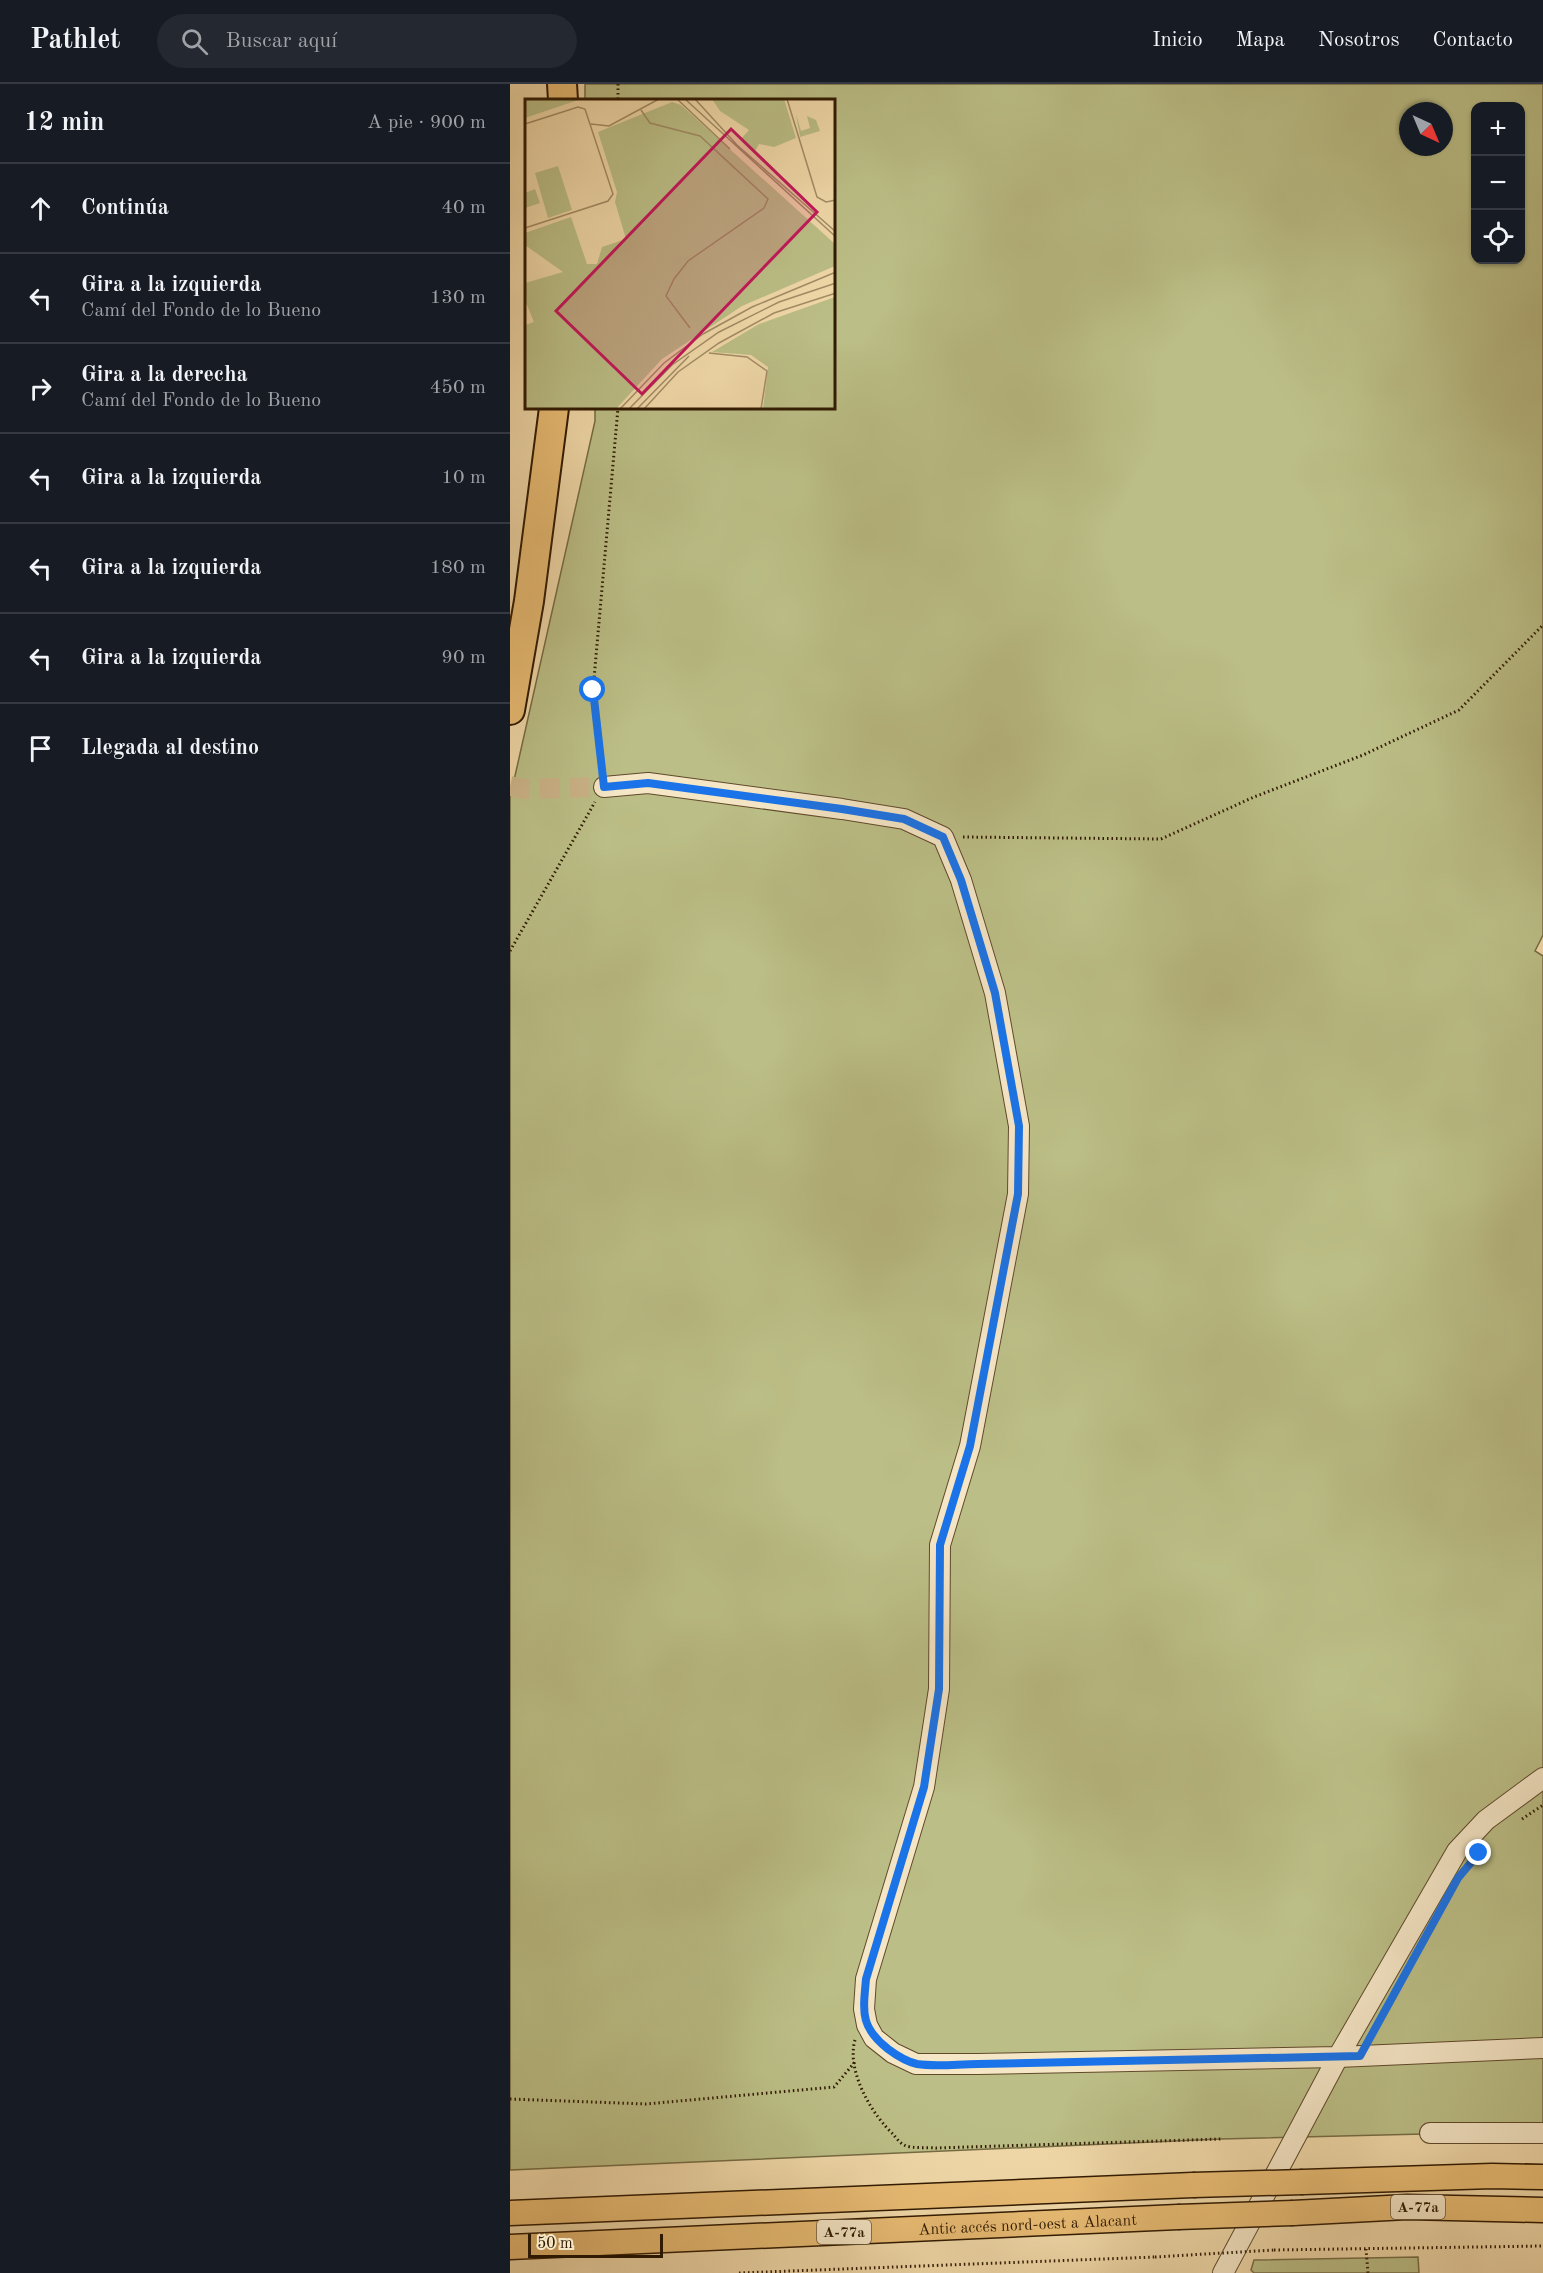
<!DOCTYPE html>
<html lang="es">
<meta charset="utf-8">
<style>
:root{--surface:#171b24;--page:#242831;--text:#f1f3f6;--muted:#9ea1a6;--line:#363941}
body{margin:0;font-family:"Old Standard TT",serif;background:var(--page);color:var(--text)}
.controls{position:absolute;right:18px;top:18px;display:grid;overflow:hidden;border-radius:12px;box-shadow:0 2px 4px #0004}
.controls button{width:54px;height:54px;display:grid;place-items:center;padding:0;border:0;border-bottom:2px solid var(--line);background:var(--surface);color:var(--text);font:30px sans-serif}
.compass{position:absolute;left:889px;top:18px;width:54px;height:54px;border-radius:50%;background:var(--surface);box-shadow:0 2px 4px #0004;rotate:136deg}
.scale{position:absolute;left:18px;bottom:15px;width:135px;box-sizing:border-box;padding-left:6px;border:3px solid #301a02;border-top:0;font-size:16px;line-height:21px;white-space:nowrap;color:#301a02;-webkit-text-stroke:4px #f5e6c6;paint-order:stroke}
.stop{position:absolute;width:18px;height:18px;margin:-14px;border:4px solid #1a73e8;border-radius:50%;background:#fff}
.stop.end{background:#1a73e8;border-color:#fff;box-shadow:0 2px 6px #0008}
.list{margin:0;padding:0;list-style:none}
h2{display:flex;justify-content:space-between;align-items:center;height:78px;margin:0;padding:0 24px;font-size:26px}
h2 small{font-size:20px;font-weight:400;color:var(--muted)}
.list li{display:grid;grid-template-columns:39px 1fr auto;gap:18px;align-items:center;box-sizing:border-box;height:90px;padding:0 24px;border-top:2px solid var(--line)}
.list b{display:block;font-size:22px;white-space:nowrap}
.list p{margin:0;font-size:20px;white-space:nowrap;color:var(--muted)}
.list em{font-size:20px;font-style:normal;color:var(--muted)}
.icon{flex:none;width:33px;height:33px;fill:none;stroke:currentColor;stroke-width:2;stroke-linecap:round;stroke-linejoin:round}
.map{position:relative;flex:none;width:1033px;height:2189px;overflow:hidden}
header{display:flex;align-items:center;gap:36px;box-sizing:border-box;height:84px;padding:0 30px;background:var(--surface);border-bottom:2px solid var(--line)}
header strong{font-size:28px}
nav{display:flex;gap:33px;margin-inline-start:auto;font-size:21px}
.search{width:420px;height:54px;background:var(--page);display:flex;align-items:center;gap:15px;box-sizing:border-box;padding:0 21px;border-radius:33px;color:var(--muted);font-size:22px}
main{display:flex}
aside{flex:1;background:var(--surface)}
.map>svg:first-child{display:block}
.green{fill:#bbbe86;stroke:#766c44;stroke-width:1.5;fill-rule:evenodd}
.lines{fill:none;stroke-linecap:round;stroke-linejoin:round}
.minor-tunnel{stroke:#cab287;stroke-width:20;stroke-dasharray:20 10;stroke-linecap:butt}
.minor-casing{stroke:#604a2c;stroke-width:22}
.major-casing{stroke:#301a02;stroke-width:27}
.highway-casing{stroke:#301a02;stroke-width:32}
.path{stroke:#301a02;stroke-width:3;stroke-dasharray:1.5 3;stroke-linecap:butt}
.minor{stroke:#f5e6c6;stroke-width:20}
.major{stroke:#e8bc74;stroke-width:24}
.highway{stroke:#e8bc74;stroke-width:28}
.major-bridge-casing{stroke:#301a02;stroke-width:27;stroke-linecap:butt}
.path-bridge{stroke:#301a02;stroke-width:3;stroke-dasharray:1.5 3;stroke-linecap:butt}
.major-bridge{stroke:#e8bc74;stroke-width:24}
.route{stroke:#1a73e8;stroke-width:8}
.labels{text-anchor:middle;stroke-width:5;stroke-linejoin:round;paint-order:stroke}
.shield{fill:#f5e6c6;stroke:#6b573d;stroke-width:1.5}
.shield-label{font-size:15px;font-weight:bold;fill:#301a02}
.street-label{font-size:16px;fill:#301a02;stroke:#f5e6c6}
.inset-road{fill:none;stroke:#a38c66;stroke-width:1.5}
.view{fill:#c2185b;fill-opacity:0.15;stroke:#c2185b;stroke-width:3}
.inset-edge{fill:none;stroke:#301a02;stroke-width:3}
</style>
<header>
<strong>Pathlet</strong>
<div class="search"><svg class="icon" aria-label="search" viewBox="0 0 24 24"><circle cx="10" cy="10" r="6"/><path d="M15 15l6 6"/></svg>Buscar aquí</div>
<nav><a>Inicio</a><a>Mapa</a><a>Nosotros</a><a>Contacto</a></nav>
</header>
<main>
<aside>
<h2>12 min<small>A pie · 900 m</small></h2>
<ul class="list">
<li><svg class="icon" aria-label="ahead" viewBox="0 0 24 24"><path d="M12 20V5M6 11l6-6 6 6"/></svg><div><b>Continúa</b></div><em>40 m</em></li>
<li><svg class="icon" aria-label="left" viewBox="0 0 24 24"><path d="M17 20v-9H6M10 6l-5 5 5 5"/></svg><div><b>Gira a la izquierda</b><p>Camí del Fondo de lo Bueno</p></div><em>130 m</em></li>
<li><svg class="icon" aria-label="right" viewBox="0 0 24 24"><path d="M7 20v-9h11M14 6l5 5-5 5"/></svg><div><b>Gira a la derecha</b><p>Camí del Fondo de lo Bueno</p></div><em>450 m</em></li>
<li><svg class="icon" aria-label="left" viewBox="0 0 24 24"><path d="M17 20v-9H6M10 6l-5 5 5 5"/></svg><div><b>Gira a la izquierda</b></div><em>10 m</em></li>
<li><svg class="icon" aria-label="left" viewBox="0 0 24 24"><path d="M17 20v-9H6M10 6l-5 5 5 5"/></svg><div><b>Gira a la izquierda</b></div><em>180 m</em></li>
<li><svg class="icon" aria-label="left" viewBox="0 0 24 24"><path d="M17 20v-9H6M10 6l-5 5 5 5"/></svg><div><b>Gira a la izquierda</b></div><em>90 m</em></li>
<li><svg class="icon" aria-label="arrive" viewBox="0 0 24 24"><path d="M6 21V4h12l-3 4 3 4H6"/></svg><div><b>Llegada al destino</b></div></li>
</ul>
</aside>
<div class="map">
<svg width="1033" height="2189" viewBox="0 0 1033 2189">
<rect width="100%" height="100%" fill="#f0d8a8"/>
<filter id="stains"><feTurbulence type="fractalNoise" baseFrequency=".00333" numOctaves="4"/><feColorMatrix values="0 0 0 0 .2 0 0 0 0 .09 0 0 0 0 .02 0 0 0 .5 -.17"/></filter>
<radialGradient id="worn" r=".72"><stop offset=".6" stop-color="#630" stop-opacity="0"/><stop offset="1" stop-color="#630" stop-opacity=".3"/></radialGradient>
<g class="green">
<path d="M 75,0 L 1033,0 L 1033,851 L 1025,867 L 1033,872 L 1033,2047 L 711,2055 L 0,2086 L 0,714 L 85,337 L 85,324 L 324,324 L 324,16 L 75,16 ZM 966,22 L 1011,22 L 1011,176 L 966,176 ZM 898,27 L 934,27 L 934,63 L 898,63 Z"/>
<polygon points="908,2173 909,2189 744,2189 741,2186 744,2176"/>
</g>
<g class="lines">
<polyline class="minor-tunnel" points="0,702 13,705 94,703"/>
<g class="minor-casing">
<g id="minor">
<polyline points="94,703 138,699 332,725 394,735 433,753 451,796 485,909 509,1042 508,1110 460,1362 430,1461 429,1605 414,1703 356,1895 354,1925 357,1941 364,1954 383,1969 406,1980 468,1980 828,1973 1033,1964"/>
<polyline points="920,2049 1033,2049"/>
<polyline points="713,2189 828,1973 947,1767 976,1736 1033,1694"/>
</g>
</g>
<g class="major-casing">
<g id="major">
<polyline points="793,2098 982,2092 1033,2093"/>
<polyline points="0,2129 683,2101"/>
<polyline points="783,2129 897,2123 1033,2126"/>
<path id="s1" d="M 0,2163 L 668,2133"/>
</g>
</g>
<g class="highway-casing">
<g id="highway">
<polyline points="52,0 53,16"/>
<polyline points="0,626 19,517 44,324"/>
</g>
</g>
<g class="path">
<polyline points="108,0 108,16"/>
<polyline points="92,687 83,606 108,324"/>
<polyline points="453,753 651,755 744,713 853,671 949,626 1033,541"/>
<polyline points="0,867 85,718"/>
<polyline points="1012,1735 1033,1721"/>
<path d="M 345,1956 C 336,1987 362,2031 384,2051 C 386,2054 391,2060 394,2061 C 402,2065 417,2063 426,2064 L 711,2055"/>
<polyline points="0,2015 136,2020 324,2003 345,1978"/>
<polyline points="856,2165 858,2189"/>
<polyline points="764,2166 1033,2162"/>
<polyline points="229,2189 645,2173"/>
</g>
<use href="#minor" class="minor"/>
<use href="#major" class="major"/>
<use href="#highway" class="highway"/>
<g class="major-bridge-casing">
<g id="major-bridge">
<polyline points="683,2101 793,2098"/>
<polyline points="668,2133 783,2129"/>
</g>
</g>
<polyline class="path-bridge" points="645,2173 764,2166"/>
<use href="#major-bridge" class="major-bridge"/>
</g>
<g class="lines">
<path class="route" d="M 83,606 L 94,703 L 138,699 L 332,725 L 394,735 L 433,753 L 451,796 L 485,909 L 509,1042 L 508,1110 L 460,1362 L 430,1461 L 429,1605 L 414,1703 L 356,1895 C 353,1928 350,1943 378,1965 C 386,1971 398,1978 407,1980 C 426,1983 448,1980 468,1980 L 850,1972 L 948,1794 L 969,1769"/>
</g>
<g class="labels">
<g class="shield">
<rect x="881" y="2111" width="54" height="24" rx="4.5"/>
<rect x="307" y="2136" width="54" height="24" rx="4.5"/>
</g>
<g class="shield-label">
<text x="908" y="2128">A-77a</text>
<text x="334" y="2153">A-77a</text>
</g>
<g class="street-label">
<text dy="6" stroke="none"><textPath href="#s1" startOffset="518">Antic accés nord-oest a Alacant</textPath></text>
</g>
</g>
<g transform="translate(15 15)">
<rect width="310" height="310" fill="#f0d8a8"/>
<path d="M 0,0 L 56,0 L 0,19 ZM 187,0 L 259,0 L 271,39 L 249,48 L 234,45 L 229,54 L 215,41 L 224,31 L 195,12 ZM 147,3 L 156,6 L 310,145 L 310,167 L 217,207 L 137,260 L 91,310 L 0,310 L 0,226 L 9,223 L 0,201 L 0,184 L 38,173 L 0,146 L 0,134 L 46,118 L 62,165 L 72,165 L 77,148 L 101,140 L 90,103 L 92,93 L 73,33 ZM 271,15 L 276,32 L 285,29 L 282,17 L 291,21 L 295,32 L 275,38 ZM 33,67 L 47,111 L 23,119 L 10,74 ZM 10,90 L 15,104 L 0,109 L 0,94 ZM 310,198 L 310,310 L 238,310 L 243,268 L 226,256 L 187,253 L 234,225 Z" fill="#bbbe86"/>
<path class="inset-road" d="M 152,0 L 205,50M 160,0 L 311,138M 170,0 L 212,46 L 311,133M 262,0 L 292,98 L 301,103 L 311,101M 116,11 L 125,24 L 175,37 L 243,100 L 239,109 L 163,162 L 149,180 L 141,197 L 165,229M 0,25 L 53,8 L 60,10 L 88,95 L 83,102 L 0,129M 66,25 L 84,27 L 134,0M 184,254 L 222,258 L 242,272 L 236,310M 95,310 L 139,264 L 178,235 L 227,208 L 311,173M 104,310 L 147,266 L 194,233 L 254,203 L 311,184M 112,310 L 164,257M 119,310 L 153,273 L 194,244 L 249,214 L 311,194"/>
<path class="view" d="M 206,30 L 292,113 L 117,295 L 31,212 Z"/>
<rect width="310" height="310" class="inset-edge"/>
</g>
<rect width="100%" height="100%" filter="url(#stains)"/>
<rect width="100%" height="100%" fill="url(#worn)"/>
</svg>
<div class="controls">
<button>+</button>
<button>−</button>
<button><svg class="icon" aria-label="locate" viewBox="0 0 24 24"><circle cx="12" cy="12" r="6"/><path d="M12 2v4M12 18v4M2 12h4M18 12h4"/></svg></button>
</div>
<svg class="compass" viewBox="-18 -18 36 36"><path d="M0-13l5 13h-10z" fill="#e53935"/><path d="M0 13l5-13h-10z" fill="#9ea1a6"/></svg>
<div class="scale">50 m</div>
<div class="stop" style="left:83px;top:606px"></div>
<div class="stop end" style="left:969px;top:1769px"></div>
</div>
</main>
